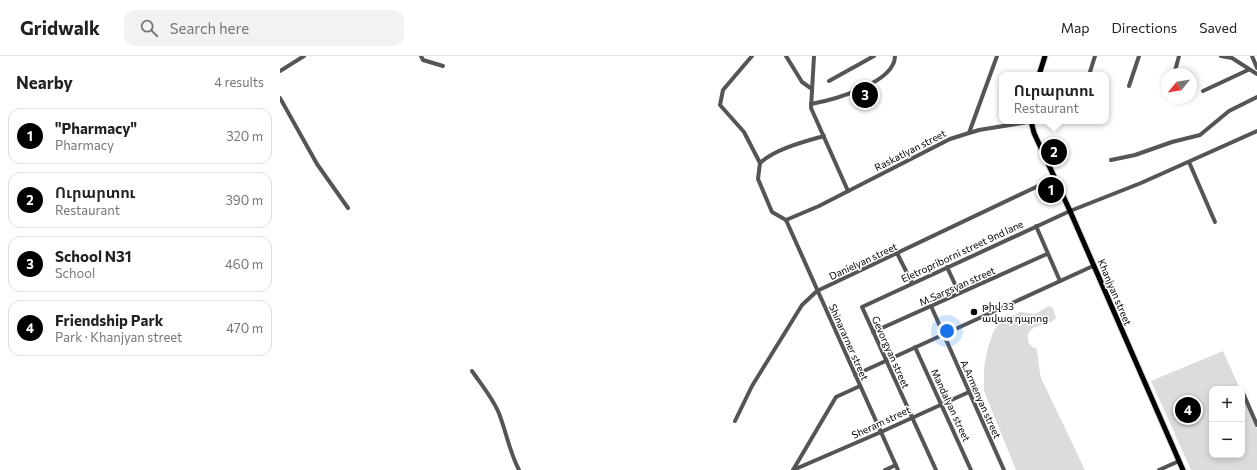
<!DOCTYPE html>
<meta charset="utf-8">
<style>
:root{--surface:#fff;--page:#f2f2f2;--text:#222;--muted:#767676;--line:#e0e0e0;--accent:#000}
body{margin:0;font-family:Commissioner,"Noto Sans Armenian",sans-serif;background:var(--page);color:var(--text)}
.controls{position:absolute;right:12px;bottom:12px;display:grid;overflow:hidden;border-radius:8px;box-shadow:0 2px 6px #0003}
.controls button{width:36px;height:36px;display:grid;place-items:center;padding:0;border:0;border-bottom:1px solid var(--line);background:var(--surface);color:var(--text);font:20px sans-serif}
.compass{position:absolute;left:881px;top:12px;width:36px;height:36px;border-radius:50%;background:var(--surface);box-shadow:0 2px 6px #0003;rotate:240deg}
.you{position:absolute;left:667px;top:275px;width:14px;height:14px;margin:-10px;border:3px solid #fff;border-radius:50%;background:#1a73e8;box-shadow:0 0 0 6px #1a73e833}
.badge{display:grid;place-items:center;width:26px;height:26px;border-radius:50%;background:var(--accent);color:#fff;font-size:13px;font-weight:700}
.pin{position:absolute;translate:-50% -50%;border:2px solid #fff;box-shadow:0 1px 4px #0006}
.popup{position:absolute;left:719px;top:16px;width:110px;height:52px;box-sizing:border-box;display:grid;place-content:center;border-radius:8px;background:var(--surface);filter:drop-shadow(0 1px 3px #0005);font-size:13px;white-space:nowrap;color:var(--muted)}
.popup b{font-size:15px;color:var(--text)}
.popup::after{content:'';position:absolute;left:50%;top:100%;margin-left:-8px;border:8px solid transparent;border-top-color:var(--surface)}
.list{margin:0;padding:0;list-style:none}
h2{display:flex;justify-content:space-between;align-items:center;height:52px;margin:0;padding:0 16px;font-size:17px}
h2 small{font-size:13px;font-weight:400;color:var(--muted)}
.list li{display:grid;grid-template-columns:26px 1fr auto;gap:12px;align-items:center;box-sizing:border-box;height:56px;margin:0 8px 8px;padding:0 8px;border:1px solid var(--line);border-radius:12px}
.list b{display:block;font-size:15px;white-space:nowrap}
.list p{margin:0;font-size:13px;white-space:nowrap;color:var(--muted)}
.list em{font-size:13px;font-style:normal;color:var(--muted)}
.icon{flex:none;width:22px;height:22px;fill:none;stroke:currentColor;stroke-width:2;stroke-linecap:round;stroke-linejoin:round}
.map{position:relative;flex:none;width:977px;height:414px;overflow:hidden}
header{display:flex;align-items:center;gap:24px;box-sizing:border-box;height:56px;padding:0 20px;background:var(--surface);border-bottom:1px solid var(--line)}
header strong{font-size:19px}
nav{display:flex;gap:22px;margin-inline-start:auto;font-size:14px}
.search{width:280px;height:36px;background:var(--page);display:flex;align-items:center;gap:10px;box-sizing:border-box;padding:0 14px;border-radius:12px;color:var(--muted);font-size:15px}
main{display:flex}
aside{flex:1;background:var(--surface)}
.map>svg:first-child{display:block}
.green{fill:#dcdcdc}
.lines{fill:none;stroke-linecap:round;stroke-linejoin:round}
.major-casing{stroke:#dbdbdb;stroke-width:7}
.minor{stroke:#555;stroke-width:4}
.major{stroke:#000;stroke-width:5}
.poi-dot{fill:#000;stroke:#fff;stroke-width:1.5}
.labels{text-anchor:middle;stroke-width:3;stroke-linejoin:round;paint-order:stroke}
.street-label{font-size:10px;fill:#000;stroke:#fff}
.poi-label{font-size:10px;fill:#000;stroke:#fff;text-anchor:start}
</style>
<header>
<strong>Gridwalk</strong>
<div class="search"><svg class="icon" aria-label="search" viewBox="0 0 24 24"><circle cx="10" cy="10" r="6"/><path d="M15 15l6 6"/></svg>Search here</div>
<nav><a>Map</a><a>Directions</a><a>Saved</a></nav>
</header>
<main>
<aside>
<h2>Nearby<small>4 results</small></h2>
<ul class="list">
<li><span class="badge">1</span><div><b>&quot;Pharmacy&quot;</b><p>Pharmacy</p></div><em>320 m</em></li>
<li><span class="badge">2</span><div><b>Ուրարտու</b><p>Restaurant</p></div><em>390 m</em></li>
<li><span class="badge">3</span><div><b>School N31</b><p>School</p></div><em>460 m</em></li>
<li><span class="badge">4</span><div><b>Friendship Park</b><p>Park · Khanjyan street</p></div><em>470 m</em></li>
</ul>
</aside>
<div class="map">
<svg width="977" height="414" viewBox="0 0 977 414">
<rect width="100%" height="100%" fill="#fff"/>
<g class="green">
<path d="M 769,250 L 773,252 L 776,262 C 769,270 760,267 752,273 C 745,278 747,288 754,292 L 756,291 C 759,302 758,313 762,324 L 805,414 L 736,414 L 704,335 L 704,312 L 708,291 L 714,274 L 721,265 L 740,256 L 755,258 Z"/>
<polygon points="943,295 960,333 932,333 932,399 962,399 962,339 977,373 977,414 911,414 871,325"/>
</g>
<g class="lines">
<g class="major-casing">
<g id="major">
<polyline points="759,19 765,0"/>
<polyline points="751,65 754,77 790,155 903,414"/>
</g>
</g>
<g class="minor">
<polyline points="141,0 143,4 163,10"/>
<polyline points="472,0 443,34 440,49 464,76 480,107"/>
<polyline points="506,0 522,26 532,33"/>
<polyline points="534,0 531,52 568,135"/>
<polyline points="941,0 952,2 977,18"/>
<polyline points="972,0 977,12"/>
<polyline points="0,15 24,0"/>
<polyline points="889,18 895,15 899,0"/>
<polyline points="809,19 815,0"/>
<polyline points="549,25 594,0"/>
<polyline points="849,30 859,0"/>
<polyline points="923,35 968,14"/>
<polyline points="0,42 37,108 68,152"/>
<path d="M 531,48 C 553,44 615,27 615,0"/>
<polyline points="689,77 699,74 754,65"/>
<polyline points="831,104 855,99 892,86 920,79 949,55 977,41"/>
<polyline points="909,106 935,166"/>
<polyline points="506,164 539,150 670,83 689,77 717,0"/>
<polyline points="506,164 618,414"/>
<path d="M 506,164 L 492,156 L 478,123 L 480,107 C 495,93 523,86 544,80"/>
<polyline points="756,170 780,225"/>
<polyline points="617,197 632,227"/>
<polyline points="667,211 679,237"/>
<polyline points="651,250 724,414"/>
<polyline points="593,276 767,198"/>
<polyline points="635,291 691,414"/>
<path d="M 192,315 C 201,328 211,340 218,355 C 226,374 229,395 239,414"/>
<polyline points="575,319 813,210"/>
<polyline points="963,337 977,369"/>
<polyline points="455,365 472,330 522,249 537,235 775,122"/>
<polyline points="513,414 601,376 689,336"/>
<polyline points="513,414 556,341 580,330"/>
<polyline points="605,414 616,409"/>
<polyline points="656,414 582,251 790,155 861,127 977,75"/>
<polyline points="879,414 899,405"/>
</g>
<use href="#major" class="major"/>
</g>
<circle class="poi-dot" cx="694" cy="256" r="4"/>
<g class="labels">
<g class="street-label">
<text transform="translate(630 94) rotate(-27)" y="4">Raskatlyan street</text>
<text transform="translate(682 195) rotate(-25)" y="4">Eletropriborni street 9nd lane</text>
<text transform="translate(583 205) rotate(-25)" y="4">Danielyan street</text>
<text transform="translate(677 230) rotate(-24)" y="4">M.Sargsyan street</text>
<text transform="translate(835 236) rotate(67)" y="4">Khanjyan street</text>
<text transform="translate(569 286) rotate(66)" y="4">Shinararner street</text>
<text transform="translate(611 296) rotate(66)" y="4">Gevorgyan street</text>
<text transform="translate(701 343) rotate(66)" y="4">A.Armenyan street</text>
<text transform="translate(671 349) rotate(65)" y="4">Mandalyan street</text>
<text transform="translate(601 366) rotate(-25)" y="4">Sheram street</text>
</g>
<g class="poi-label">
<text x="702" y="254">թիվ 33<tspan x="702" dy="12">ավագ դպրոց</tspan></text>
</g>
</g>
</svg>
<div class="controls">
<button>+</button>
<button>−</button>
</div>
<svg class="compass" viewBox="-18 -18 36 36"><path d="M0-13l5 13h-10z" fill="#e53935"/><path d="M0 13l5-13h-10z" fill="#767676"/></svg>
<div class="you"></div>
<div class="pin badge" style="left:771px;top:134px">1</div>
<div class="pin badge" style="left:774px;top:96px">2</div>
<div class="popup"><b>Ուրարտու</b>Restaurant</div>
<div class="pin badge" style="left:585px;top:39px">3</div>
<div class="pin badge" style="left:908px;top:354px">4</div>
</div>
</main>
